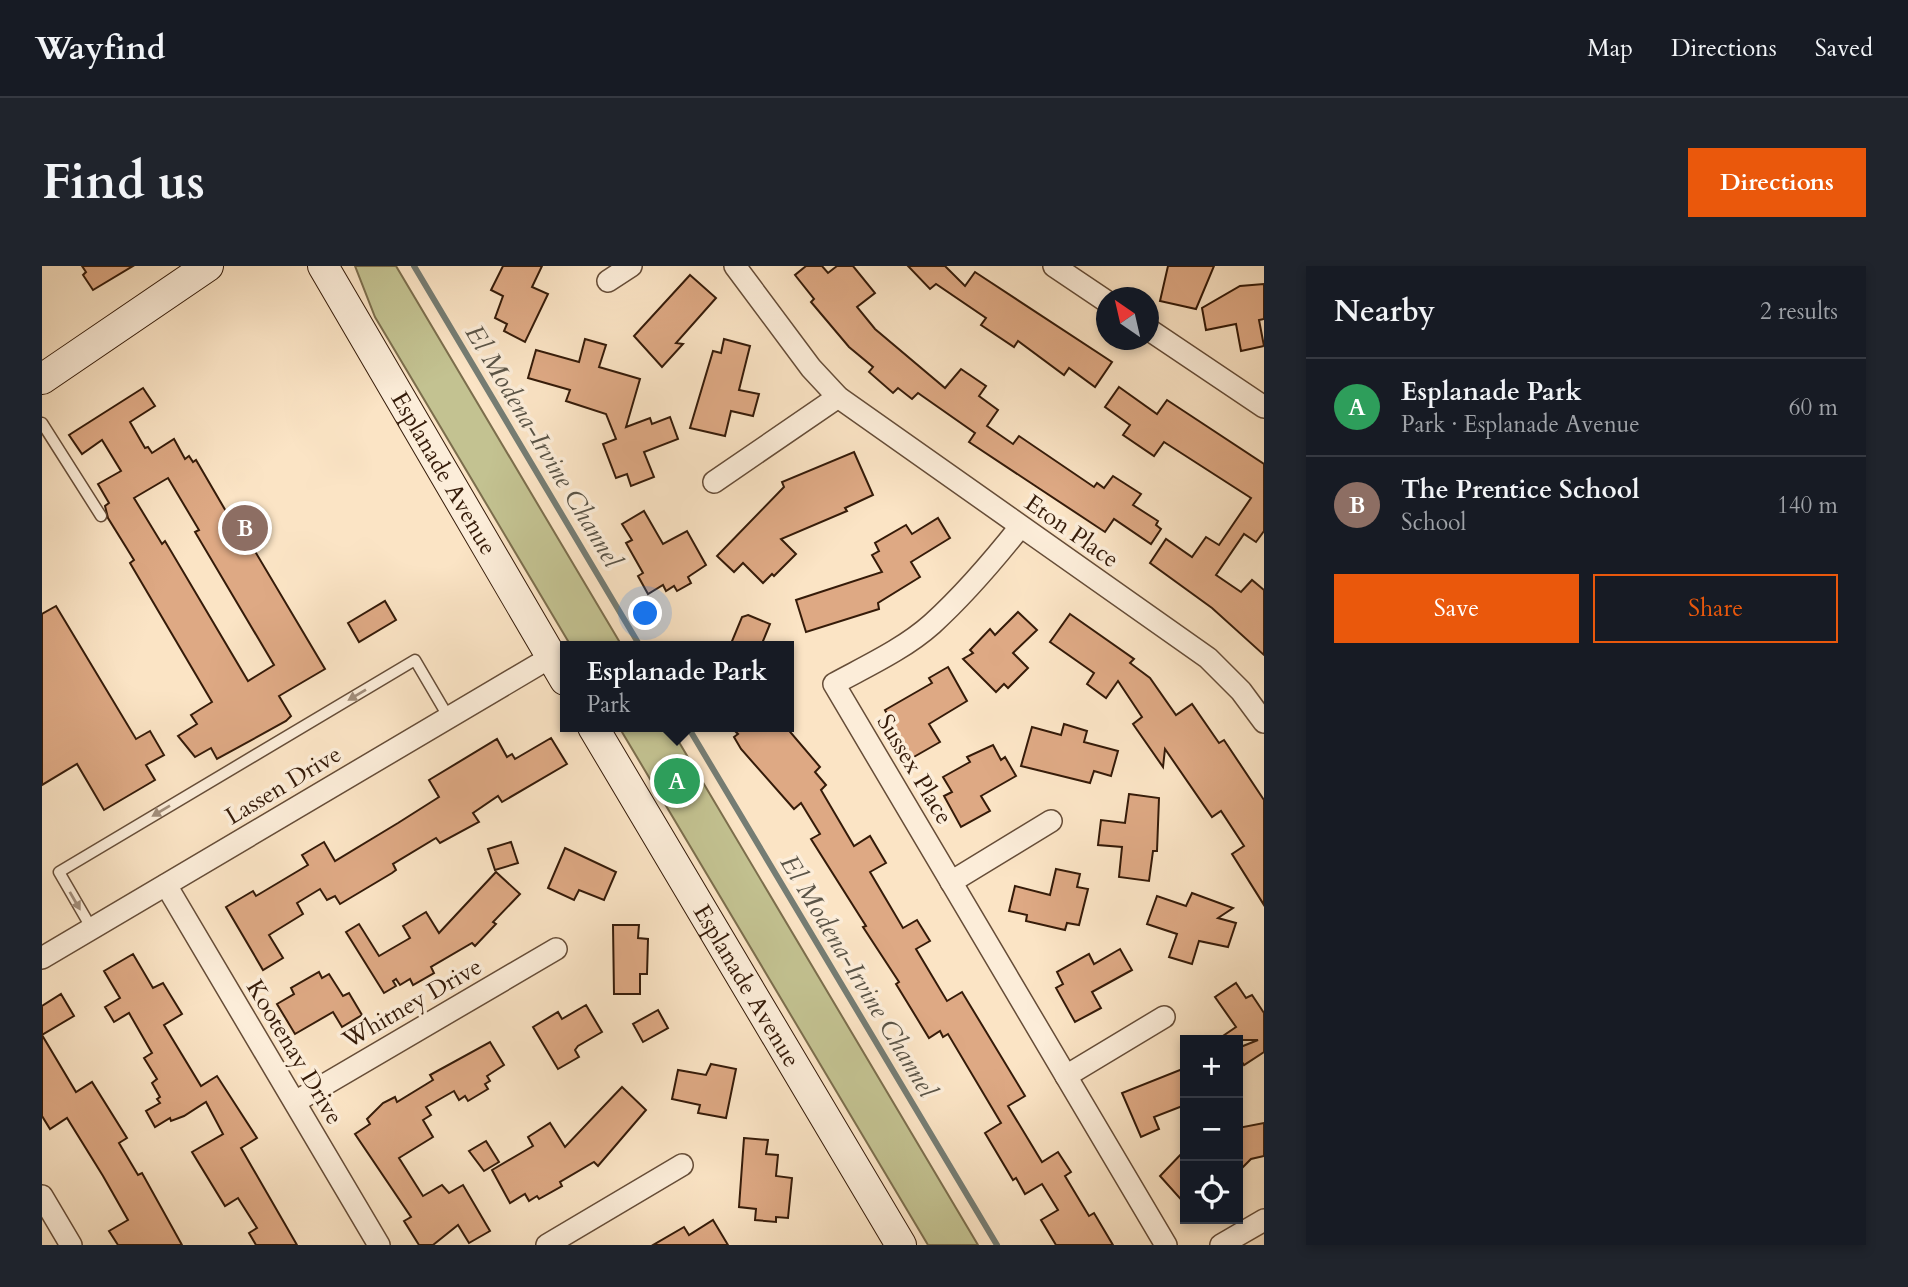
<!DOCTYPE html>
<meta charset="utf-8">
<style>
:root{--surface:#171b24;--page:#20242c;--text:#f1f3f6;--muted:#9ea1a6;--line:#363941;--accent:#ea580c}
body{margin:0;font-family:Cardo,serif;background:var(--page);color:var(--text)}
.controls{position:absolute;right:21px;bottom:21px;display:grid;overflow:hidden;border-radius:0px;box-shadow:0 4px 10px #0003}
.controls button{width:63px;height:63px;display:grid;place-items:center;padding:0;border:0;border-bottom:2px solid var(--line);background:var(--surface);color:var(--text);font:35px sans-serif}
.compass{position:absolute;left:1054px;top:21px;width:63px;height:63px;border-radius:50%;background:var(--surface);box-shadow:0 4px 10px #0003;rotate:326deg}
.you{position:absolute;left:604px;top:348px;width:24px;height:24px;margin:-18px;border:5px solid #fff;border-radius:50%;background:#1a73e8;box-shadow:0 0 0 10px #1a73e833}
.badge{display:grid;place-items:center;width:46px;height:46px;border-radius:50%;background:var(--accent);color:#fff;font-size:23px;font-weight:700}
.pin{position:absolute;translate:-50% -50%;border:4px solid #fff;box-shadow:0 2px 7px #0006}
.popup{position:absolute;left:518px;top:375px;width:234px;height:91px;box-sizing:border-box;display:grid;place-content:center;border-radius:0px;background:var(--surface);filter:drop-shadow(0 2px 5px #0005);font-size:23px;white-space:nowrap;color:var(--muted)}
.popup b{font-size:26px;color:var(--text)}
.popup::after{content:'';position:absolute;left:50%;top:100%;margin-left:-14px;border:14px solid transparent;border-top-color:var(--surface)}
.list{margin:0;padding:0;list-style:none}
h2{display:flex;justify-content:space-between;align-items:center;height:91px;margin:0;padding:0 28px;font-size:30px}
h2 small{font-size:23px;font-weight:400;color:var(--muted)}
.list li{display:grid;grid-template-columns:46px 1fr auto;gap:21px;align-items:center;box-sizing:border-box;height:98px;padding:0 28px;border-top:2px solid var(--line)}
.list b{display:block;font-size:26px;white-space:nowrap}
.list p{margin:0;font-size:23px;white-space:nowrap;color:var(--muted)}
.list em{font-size:23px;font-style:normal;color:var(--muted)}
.actions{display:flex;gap:14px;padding:21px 28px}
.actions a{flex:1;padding:16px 0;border:2px solid var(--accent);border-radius:0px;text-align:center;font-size:24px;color:var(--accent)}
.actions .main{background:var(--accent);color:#fff}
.icon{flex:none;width:38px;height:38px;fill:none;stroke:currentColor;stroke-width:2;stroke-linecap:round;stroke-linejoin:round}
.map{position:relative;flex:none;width:1222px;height:979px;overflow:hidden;border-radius:0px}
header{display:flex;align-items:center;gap:42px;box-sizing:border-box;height:98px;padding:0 35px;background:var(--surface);border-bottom:2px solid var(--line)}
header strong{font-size:33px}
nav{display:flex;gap:38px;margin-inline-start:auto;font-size:24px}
.intro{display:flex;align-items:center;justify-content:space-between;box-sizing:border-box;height:168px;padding:0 42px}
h1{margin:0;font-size:49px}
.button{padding:18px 32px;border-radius:0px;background:var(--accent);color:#fff;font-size:24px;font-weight:700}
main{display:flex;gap:42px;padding:0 42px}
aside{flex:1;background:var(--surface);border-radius:0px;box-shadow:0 4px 10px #0003}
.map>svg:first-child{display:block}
.green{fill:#c3c291;stroke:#7c6e4d;stroke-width:2}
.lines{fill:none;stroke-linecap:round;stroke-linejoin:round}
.stream{stroke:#757d74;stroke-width:6}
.building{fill:#dea984;stroke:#351b09;stroke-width:2;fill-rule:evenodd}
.lane-casing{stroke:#664d38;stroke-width:13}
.street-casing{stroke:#664d38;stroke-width:24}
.secondary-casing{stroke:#351b09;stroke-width:32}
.lane{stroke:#fcedd9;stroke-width:10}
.street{stroke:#fcedd9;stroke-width:21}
.secondary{stroke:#fcedd9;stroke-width:30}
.oneway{fill:#a28e7b}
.labels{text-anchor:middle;stroke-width:7;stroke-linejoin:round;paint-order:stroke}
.street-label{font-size:24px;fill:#351b09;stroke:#fcedd9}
.water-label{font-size:26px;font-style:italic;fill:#5a5447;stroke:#fcedd9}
</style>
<header>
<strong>Wayfind</strong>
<nav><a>Map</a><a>Directions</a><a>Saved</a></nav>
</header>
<div class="intro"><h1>Find us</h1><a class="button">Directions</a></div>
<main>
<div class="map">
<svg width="1222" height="979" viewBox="0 0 1222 979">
<rect width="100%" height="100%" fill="#fbe4c5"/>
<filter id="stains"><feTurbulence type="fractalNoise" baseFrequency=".00286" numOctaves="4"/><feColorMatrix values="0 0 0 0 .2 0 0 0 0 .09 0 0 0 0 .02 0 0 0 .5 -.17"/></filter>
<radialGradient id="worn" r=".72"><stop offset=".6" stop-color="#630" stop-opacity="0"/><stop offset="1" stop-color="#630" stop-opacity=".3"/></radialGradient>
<g class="green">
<polygon points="313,0 354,0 580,380 529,380 333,51"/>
<polygon points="577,461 628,461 936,979 886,979"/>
</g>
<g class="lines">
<g class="stream">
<polyline points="372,0 598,380"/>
<polyline points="646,461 955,979"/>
</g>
</g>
<g class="building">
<polygon points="40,0 91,0 51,24 41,9 44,6"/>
<polygon points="461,0 500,0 490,21 506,28 483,76 462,65 465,58 453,52 461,30 449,24"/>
<polygon points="764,0 780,0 786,7 795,0 811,0 833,27 815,41 833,63 903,122 919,103 944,120 937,130 956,144 945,160 971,178 977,170 1052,221 1055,217 1062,222 1071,210 1099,228 1091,239 1116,255 1114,259 1119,263 1109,278 1072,253 1063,266 927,176 933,167 876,127 870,133 856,122 851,127 827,106 831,101 807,81 769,36 772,33 753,9"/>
<polygon points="866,0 903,0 923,20 933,6 1070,96 1053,121 1027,102 1022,109 976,75 972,81 939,59 944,52 894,18 888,23"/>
<polygon points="1126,0 1172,0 1154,43 1118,35"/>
<polygon points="648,9 674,32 634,77 641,78 620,101 592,70"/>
<polygon points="1222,18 1222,53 1217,54 1222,80 1199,85 1194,58 1164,64 1160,42 1198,20"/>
<polygon points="543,73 564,79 557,101 598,113 584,161 608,152 610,158 628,151 636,173 602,186 612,211 589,220 585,208 574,212 561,178 574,173 564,148 524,135 528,124 486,112 494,84 537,96"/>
<polygon points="682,73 708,80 697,124 717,128 711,150 689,145 683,170 648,162 671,85 679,87"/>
<polygon points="1077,121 1115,148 1125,134 1222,198 1222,265 1214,276 1202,268 1174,309 1199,326 1210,314 1222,324 1222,389 1170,342 1108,297 1124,273 1150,291 1164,271 1177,279 1209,232 1122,176 1112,190 1081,169 1088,159 1063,141"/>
<path d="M 101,122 L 113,140 L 88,156 L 103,182 L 106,181 L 110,187 L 132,173 L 143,193 L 147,190 L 151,196 L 154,194 L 185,247 L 189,245 L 283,403 L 237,430 L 249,450 L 244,455 L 175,493 L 169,482 L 153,491 L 136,470 L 155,458 L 149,449 L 170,436 L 88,297 L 92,294 L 66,252 L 63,240 L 67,237 L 56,218 L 79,205 L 60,174 L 40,188 L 27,169 ZM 126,212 L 157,264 L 153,266 L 232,399 L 206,415 L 123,275 L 120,278 L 92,232 Z"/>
<polygon points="812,186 831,229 803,242 805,245 739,273 754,288 732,310 730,308 721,317 701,297 692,306 675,290 742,221 740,216"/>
<polygon points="602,245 621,278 645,265 664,299 646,311 649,317 635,325 632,320 624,325 621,319 606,328 596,310 601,307 584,277 590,274 580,258"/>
<polygon points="896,252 908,272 869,296 878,311 836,337 837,343 764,366 754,334 840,306 830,289 837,285 833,277 864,259 870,268"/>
<polygon points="343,335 354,354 317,376 306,357"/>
<polygon points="14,340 94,473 108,465 122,489 104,499 113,514 62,544 35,498 0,519 0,348"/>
<polygon points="976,346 995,364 971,387 986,402 966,422 962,418 954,426 921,393 931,387 928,384 948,363 953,369"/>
<polygon points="1028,348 1092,393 1088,397 1108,412 1134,449 1150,438 1177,477 1182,474 1222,534 1222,639 1190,588 1202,580 1179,545 1170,551 1123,483 1121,501 1091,458 1100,451 1076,415 1064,432 1045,418 1052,407 1008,376"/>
<polygon points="706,349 728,358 719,380 688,380 700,351"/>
<polygon points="906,401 925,435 887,458 898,476 870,492 843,444 890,417 887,412"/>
<polygon points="1022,458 1045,465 1042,476 1076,485 1069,510 1052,505 1048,517 979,500 990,461 1019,469"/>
<polygon points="689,461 744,461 778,501 773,506 784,519 779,524 812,580 828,570 844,597 828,606 861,662 875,654 888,675 874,683 905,735 920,726 983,830 966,840 1000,896 1016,886 1029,906 1023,910 1047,950 1052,947 1071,979 1014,979 999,954 1016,944 1000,918 983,928 974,912 971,914 943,867 959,857 906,768 901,771 898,765 887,772 854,718 857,716 821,661 824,660 769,573 778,568 759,537 752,543 699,483 692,471 696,468"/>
<polygon points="509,472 525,498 460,536 456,530 431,547 437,556 398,577 394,572 351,598 354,604 350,607 298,638 293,630 285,634 278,623 255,637 261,648 227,669 241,692 221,704 184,641 211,625 214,630 266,599 260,589 282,576 293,595 356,557 397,531 387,514 455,473 465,491 470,488 473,493"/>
<polygon points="951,479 959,494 963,491 974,510 939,530 948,545 919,561 902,530 910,526 901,511 928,496 925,491"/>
<polygon points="1087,528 1117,532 1115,585 1111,585 1107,615 1077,611 1080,581 1056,579 1059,554 1083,557"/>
<polygon points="469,576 476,597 453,604 446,583"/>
<polygon points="523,582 574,606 562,634 537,624 532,634 506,622"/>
<polygon points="1014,603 1038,608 1035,621 1046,623 1037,659 1025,657 1023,664 984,655 985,649 967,645 973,620 1008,629"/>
<polygon points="454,606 478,628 451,656 454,658 433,680 430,677 389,701 392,707 371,719 368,713 358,719 354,713 351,715 354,720 342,727 304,666 317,658 337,690 368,672 361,660 384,646 397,667"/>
<polygon points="1150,627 1191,642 1176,652 1194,657 1186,681 1157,675 1150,698 1127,691 1135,668 1105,658 1115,630 1144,640"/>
<polygon points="571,659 597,659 596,672 606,673 605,708 598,708 598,728 572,728"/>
<polygon points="1078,683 1090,704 1050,726 1059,742 1033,756 1014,722 1021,718 1015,706 1047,688 1052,698"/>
<polygon points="91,688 111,722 121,717 140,748 122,759 159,820 175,810 215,872 199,882 255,979 214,979 207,967 215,962 196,932 183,940 150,886 181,868 164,836 142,850 129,855 128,852 113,861 104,845 118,837 115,833 118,831 110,817 115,813 102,792 110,787 87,747 72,756 63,741 78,732 62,705"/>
<polygon points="277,706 280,712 287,708 301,730 307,727 320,749 300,761 291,746 253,768 235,738 252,728 249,722"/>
<polygon points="1194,717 1204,732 1210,729 1222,747 1222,786 1202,799 1196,790 1196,782 1216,774 1175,774 1194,761 1173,731"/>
<polygon points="19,728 32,750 0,769 34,826 50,816 85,872 77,877 96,909 100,907 140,979 76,979 67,965 86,954 61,910 25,852 8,863 0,850 0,740"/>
<polygon points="544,739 560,766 536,780 533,784 537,791 516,803 491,761 516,746 520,753"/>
<polygon points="616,744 626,762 601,776 591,758"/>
<polygon points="448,776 462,799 445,810 448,815 443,818 446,823 426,835 423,830 417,834 412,825 384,841 389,849 381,854 391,871 357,892 381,930 400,919 407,927 421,919 448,965 427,977 416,959 391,979 377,979 362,955 369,951 313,868 328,858 325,853 341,837 353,831 355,836 391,814 388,809"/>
<polygon points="669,798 694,803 684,852 656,847 658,839 630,833 636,804 664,809"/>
<polygon points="1143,802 1143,839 1112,851 1117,863 1099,871 1080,827"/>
<polygon points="580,821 604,844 556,900 552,896 518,916 520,920 497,933 495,930 487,935 483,928 468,937 450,904 491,880 486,871 508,857 523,881"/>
<polygon points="1222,857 1222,890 1209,893 1196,906 1196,862"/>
<polygon points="702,872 726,874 724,888 736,889 734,910 750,912 746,952 734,951 734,956 713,954 714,943 697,941"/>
<polygon points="444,875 457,896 442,905 427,885"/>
<polygon points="1143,884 1143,938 1118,910"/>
<polygon points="671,954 686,979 611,979 642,961 647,969"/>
</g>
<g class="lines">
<g class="lane-casing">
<g id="lane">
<polyline points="0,157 59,250"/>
<polyline points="50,663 17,606 373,394 407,452"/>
</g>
</g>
<g class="street-casing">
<g id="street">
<polyline points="693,0 769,102 796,131 1166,392 1199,425 1222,456"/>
<polyline points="1012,0 1064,35"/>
<polyline points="566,15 589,0"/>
<polyline points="1106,63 1222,141"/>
<polyline points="672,216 796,131"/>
<path d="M 978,261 C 951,295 923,328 890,358 C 862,383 825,400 792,418 L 1124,979"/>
<polyline points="909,616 1009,555"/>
<polyline points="124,619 337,979"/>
<polyline points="0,692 509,391"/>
<polyline points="1024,810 1122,751"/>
<polyline points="253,836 514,683"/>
<polyline points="0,930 29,979"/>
<polyline points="505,979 640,899"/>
<polyline points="1179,979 1222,954"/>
</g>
</g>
<g class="secondary-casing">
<g id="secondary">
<path id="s1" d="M 281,0 L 523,414"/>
<polyline points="0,113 166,0"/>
<path id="s2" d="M 551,461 L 859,979"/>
</g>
</g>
<use href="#lane" class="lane"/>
<use href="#street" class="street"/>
<use href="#secondary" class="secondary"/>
</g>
<defs><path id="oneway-solid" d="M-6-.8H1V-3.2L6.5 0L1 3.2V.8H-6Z" transform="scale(1.75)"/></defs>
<g class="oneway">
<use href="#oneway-solid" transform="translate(315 429) rotate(149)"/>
<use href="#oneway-solid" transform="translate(119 545) rotate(149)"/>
<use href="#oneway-solid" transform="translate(33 635) rotate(60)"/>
</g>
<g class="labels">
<g class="street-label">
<text dy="8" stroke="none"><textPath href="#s1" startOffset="240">Esplanade Avenue</textPath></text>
<text transform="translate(1030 265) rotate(35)" y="8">Eton Place</text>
<text transform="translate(873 503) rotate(59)" y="8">Sussex Place</text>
<text transform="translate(241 519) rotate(-31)" y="8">Lassen Drive</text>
<text dy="8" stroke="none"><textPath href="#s2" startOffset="301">Esplanade Avenue</textPath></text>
<text transform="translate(370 737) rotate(-30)" y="8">Whitney Drive</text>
<text transform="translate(253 786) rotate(59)" y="8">Kootenay Drive</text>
</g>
<g class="water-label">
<text transform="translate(502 180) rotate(59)" y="9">El Modena-Irvine Channel</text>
<text transform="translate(817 710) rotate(59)" y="9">El Modena-Irvine Channel</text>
</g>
</g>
<rect width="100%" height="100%" filter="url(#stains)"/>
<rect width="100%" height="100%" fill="url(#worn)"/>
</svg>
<div class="controls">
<button>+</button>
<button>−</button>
<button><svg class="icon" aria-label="locate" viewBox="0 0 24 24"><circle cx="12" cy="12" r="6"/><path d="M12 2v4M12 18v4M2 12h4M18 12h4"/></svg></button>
</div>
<svg class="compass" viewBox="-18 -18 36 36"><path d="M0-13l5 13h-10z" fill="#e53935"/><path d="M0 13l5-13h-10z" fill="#9ea1a6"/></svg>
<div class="you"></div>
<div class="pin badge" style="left:635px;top:515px;background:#2e9e5b">A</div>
<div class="popup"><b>Esplanade Park</b>Park</div>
<div class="pin badge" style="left:203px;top:262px;background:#8d6e63">B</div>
</div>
<aside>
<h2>Nearby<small>2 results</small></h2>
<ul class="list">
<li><span class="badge" style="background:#2e9e5b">A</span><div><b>Esplanade Park</b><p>Park · Esplanade Avenue</p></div><em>60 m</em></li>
<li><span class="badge" style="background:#8d6e63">B</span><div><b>The Prentice School</b><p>School</p></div><em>140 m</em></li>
</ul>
<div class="actions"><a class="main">Save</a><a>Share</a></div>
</aside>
</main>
